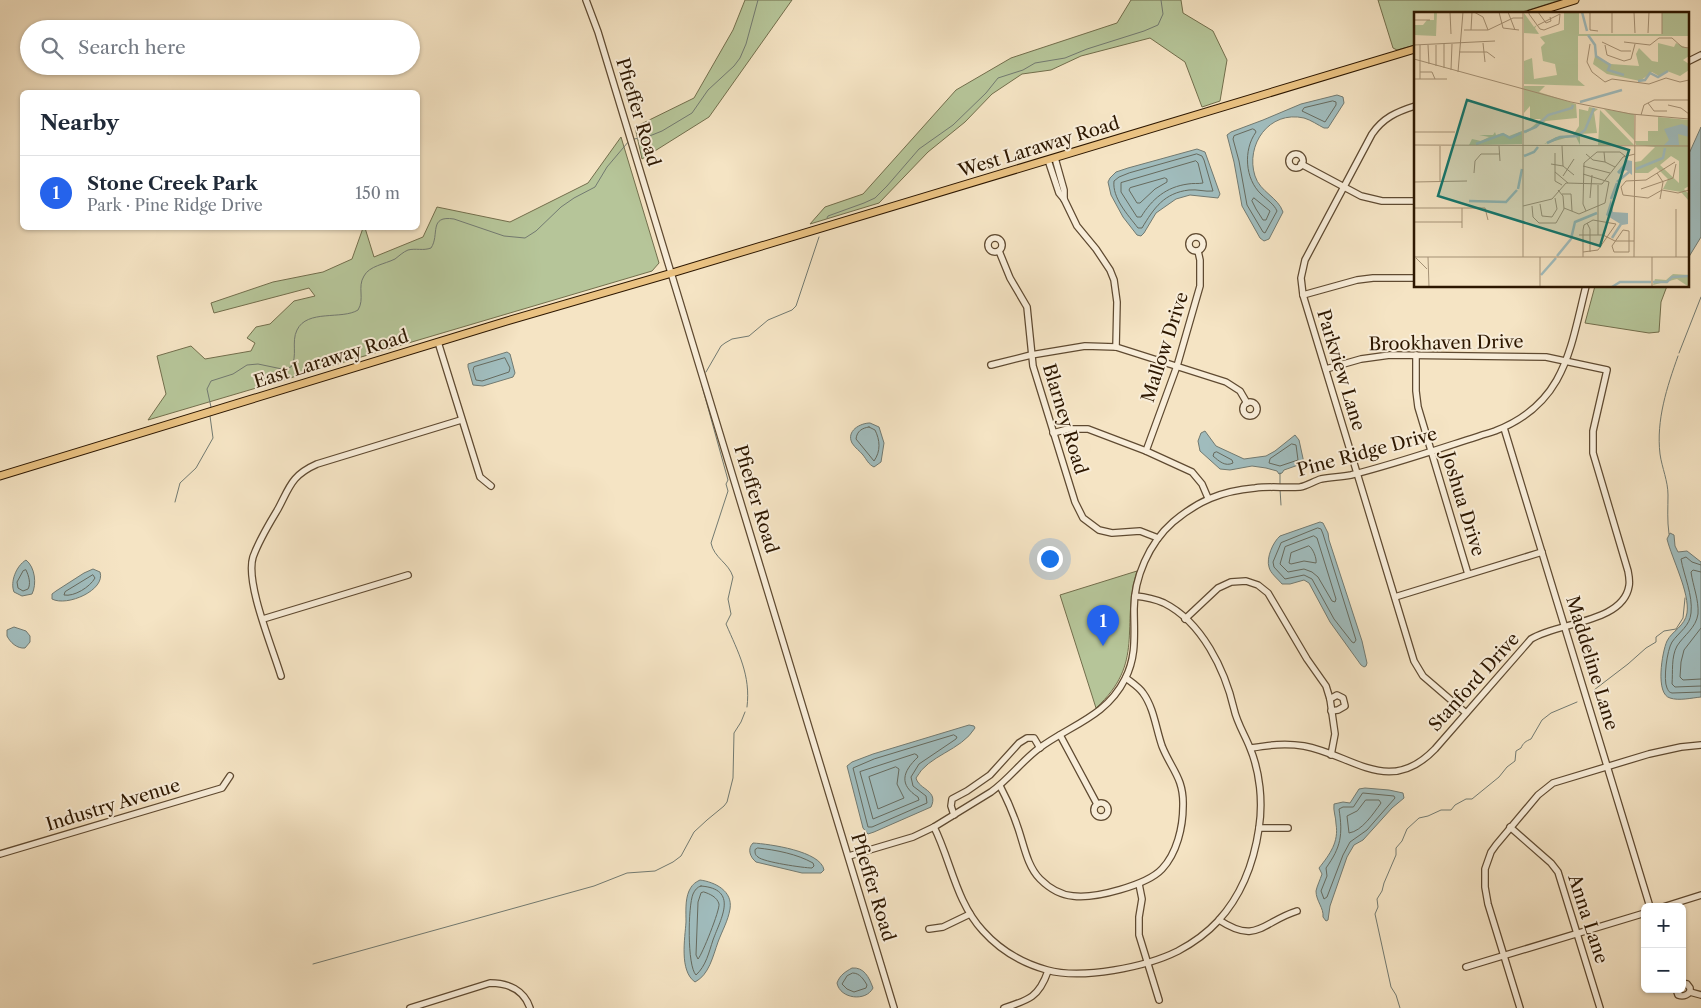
<!DOCTYPE html>
<meta charset="utf-8">
<style>
:root{--surface:#fff;--page:#f2f2f3;--text:#1f2937;--muted:#747a83;--line:#e0e1e3;--accent:#2563eb}
body{margin:0;font-family:"Libre Caslon Text",serif;background:var(--page);color:var(--text)}
.controls{position:absolute;right:15px;bottom:15px;display:grid;overflow:hidden;border-radius:8px;box-shadow:0 1px 4px #0004}
.controls button{width:45px;height:45px;display:grid;place-items:center;padding:0;border:0;border-bottom:1px solid var(--line);background:var(--surface);color:var(--text);font:25px sans-serif}
.you{position:absolute;left:1049px;top:558px;width:18px;height:18px;margin:-12px;border:4px solid #fff;border-radius:50%;background:#1a73e8;box-shadow:0 0 0 8px #1a73e833}
.badge{display:grid;place-items:center;width:32px;height:32px;border-radius:50%;background:var(--accent);color:#fff;font-size:16px;font-weight:700}
.pin{position:absolute;translate:-50% -41px;filter:drop-shadow(0 1px 2px #0008)}
.pin::after{content:'';position:absolute;top:26px;width:18px;height:15px;background:inherit;clip-path:polygon(0 0,100% 0,50% 100%)}
.list{margin:0;padding:0;list-style:none}
h2{display:flex;justify-content:space-between;align-items:center;height:65px;margin:0;padding:0 20px;font-size:21px}
h2 small{font-size:16px;font-weight:400;color:var(--muted)}
.list li{display:grid;grid-template-columns:32px 1fr auto;gap:15px;align-items:center;box-sizing:border-box;height:75px;padding:0 20px;border-top:1px solid var(--line)}
.list b{display:block;font-size:19px;white-space:nowrap}
.list p{margin:0;font-size:16px;white-space:nowrap;color:var(--muted)}
.list em{font-size:16px;font-style:normal;color:var(--muted)}
.icon{flex:none;width:28px;height:28px;fill:none;stroke:currentColor;stroke-width:2;stroke-linecap:round;stroke-linejoin:round}
.map{position:relative;flex:none;width:1701px;height:1008px;overflow:hidden}
.search{position:absolute;background:var(--surface);box-shadow:0 1px 4px #0004;left:20px;top:20px;width:400px;height:55px;display:flex;align-items:center;gap:12px;box-sizing:border-box;padding:0 18px;border-radius:28px;color:var(--muted);font-size:19px}
.panel{position:absolute;background:var(--surface);box-shadow:0 1px 4px #0004;left:20px;top:90px;width:400px;height:140px;border-radius:8px}
.map>svg:first-child{display:block}
.green{fill:#b6c599;stroke:#726e4c}
.water{fill:#a0bcbd;stroke:#727a71}
.lines{fill:none;stroke-linecap:round;stroke-linejoin:round}
.shore{stroke:#666a5e;stroke-width:1}
.stream{stroke:#727a71;stroke-width:1}
.minor-casing{stroke:#5f4a31;stroke-width:8}
.major-casing{stroke:#2d1700;stroke-width:9}
.minor{stroke:#f8edd9;stroke-width:5.5}
.major{stroke:#eac282;stroke-width:7}
.labels{text-anchor:middle;stroke-width:4;stroke-linejoin:round;paint-order:stroke}
.street-label{font-size:18px;fill:#2d1700;stroke:#f8edd9}
.inset-river{fill:none;stroke:#a0bcbd;stroke-width:2.5}
.inset-road{fill:none;stroke:#a59276;stroke-width:1}
.view{fill:#0f766e;fill-opacity:0.15;stroke:#0f766e;stroke-width:2.5}
.inset-edge{fill:none;stroke:#2d1700;stroke-width:2.5}
</style>
<div class="map">
<svg width="1701" height="1008" viewBox="0 0 1701 1008">
<rect width="100%" height="100%" fill="#f5e4c4"/>
<filter id="stains"><feTurbulence type="fractalNoise" baseFrequency=".004" numOctaves="4"/><feColorMatrix values="0 0 0 0 .2 0 0 0 0 .09 0 0 0 0 .02 0 0 0 .5 -.17"/></filter>
<radialGradient id="worn" r=".72"><stop offset=".6" stop-color="#630" stop-opacity="0"/><stop offset="1" stop-color="#630" stop-opacity=".3"/></radialGradient>
<g class="green">
<polygon points="745,0 792,0 709,117 642,159 635,127 694,98 733,30"/>
<polygon points="1131,0 1181,0 1183,13 1213,31 1227,60 1220,101 1202,107 1185,62 1150,38 1081,56 1051,70 1022,74 992,94 965,122 928,152 879,203 810,224 825,207 863,194 956,90 1011,58 1117,23"/>
<polygon points="1378,0 1560,0 1516,14 1415,14 1415,45 1397,50 1393,48"/>
<polygon points="621,137 659,263 652,271 148,420 166,394 157,356 191,346 205,359 251,351 255,343 247,338 256,327 270,324 294,301 315,296 309,288 214,313 211,303 273,282 323,272 352,259 363,228 365,228 374,257 423,237 437,207 510,222 588,183"/>
<polygon points="1595,286 1667,286 1661,302 1659,332 1649,333 1585,323"/>
<path d="M 1137,571 C 1120,627 1146,662 1096,708 L 1060,595 Z"/>
</g>
<g class="water">
<path d="M 1337,95 L 1343,97 L 1344,103 L 1328,128 L 1324,128 C 1318,125 1311,120 1304,118 C 1269,110 1245,145 1255,176 C 1260,192 1278,197 1283,212 L 1269,239 L 1264,241 L 1260,238 L 1242,206 L 1234,162 L 1227,135 L 1231,132 L 1263,120 L 1301,104 Z"/>
<polygon points="1701,127 1701,237 1687,260 1687,158"/>
<polygon points="1197,149 1205,152 1220,194 1218,198 1190,195 1176,199 1156,213 1144,233 1141,236 1137,235 1123,217 1111,195 1108,182 1110,178 1116,172 1128,168"/>
<polygon points="507,352 510,354 515,373 513,377 483,386 473,385 468,367 468,364"/>
<path d="M 870,423 L 879,427 L 884,443 L 881,462 L 874,467 C 868,464 867,460 863,455 C 860,451 855,448 852,443 C 846,431 860,423 870,423 Z"/>
<polygon points="1205,431 1216,446 1244,459 1266,456 1275,451 1295,435 1299,440 1304,463 1284,470 1282,473 1279,474 1277,471 1266,468 1252,466 1230,470 1220,469 1200,451 1198,441 1201,433"/>
<path d="M 1320,522 L 1323,523 L 1328,533 L 1329,540 L 1362,641 L 1367,663 L 1366,666 L 1364,667 L 1361,665 L 1330,622 L 1309,583 L 1304,580 L 1290,584 L 1282,584 C 1278,579 1270,573 1269,567 C 1266,558 1273,542 1280,536 Z"/>
<path d="M 1670,533 L 1674,535 L 1675,546 L 1678,552 L 1687,551 L 1701,562 L 1701,697 C 1691,698 1679,701 1670,698 C 1655,694 1662,652 1667,641 C 1672,631 1685,626 1687,613 C 1690,593 1672,559 1667,539 Z"/>
<path d="M 26,560 C 35,567 37,584 32,594 L 22,596 L 14,592 C 10,582 16,566 26,560 Z"/>
<path d="M 93,569 L 100,572 C 106,590 67,607 52,599 L 52,594 L 56,591 L 84,573 Z"/>
<path d="M 14,627 L 26,631 L 30,636 L 30,642 L 25,648 C 17,649 10,642 7,636 L 7,630 Z"/>
<path d="M 969,725 L 974,726 L 975,728 C 961,751 928,755 916,778 C 919,790 939,790 931,807 L 874,832 L 868,834 L 863,828 L 847,766 L 852,762 L 873,754 Z"/>
<path d="M 1365,788 L 1389,790 L 1403,793 L 1404,798 L 1392,808 L 1363,840 L 1354,845 L 1347,857 L 1330,906 L 1328,920 L 1326,921 L 1323,917 C 1324,908 1316,901 1316,891 C 1317,886 1320,880 1322,874 L 1319,868 C 1330,854 1339,842 1336,824 C 1336,817 1333,811 1334,804 L 1343,802 L 1350,803 L 1359,789 Z"/>
<path d="M 753,843 C 769,844 821,851 824,870 L 821,873 L 802,873 L 756,862 C 750,857 747,849 753,843 Z"/>
<path d="M 700,880 C 715,882 733,891 730,909 C 728,921 722,931 718,942 C 713,956 709,975 695,982 C 679,971 685,938 686,922 C 686,912 685,900 689,891 C 692,885 694,883 700,880 Z"/>
<path d="M 852,968 C 864,967 869,977 873,988 C 866,1002 840,999 837,983 C 840,975 845,972 852,968 Z"/>
</g>
<g class="lines">
<g class="shore">
<polygon points="1333,101 1336,102 1336,105 1325,122 1302,111 1304,108"/>
<path d="M 1253,129 L 1255,130 L 1256,132 C 1243,150 1245,179 1261,194 C 1267,200 1274,204 1277,211 L 1265,233 L 1263,232 L 1247,205 L 1239,161 L 1233,139 L 1234,136 Z"/>
<path d="M 1197,154 L 1202,156 L 1204,160 L 1213,191 C 1205,192 1197,189 1189,190 C 1164,193 1154,208 1142,228 L 1138,228 C 1128,215 1112,198 1114,181 L 1119,177 L 1129,173 Z"/>
<path d="M 1196,161 L 1198,163 L 1203,183 C 1198,184 1193,183 1188,184 C 1166,187 1152,199 1141,217 L 1137,217 L 1121,192 L 1121,183 Z"/>
<polygon points="1165,178 1167,179 1167,182 1155,189 1140,203 1137,203 1129,190 1130,188"/>
<polygon points="1254,198 1270,211 1266,220 1263,220 1256,209 1252,201"/>
<polygon points="505,358 510,368 509,372 482,381 476,380 473,370 474,367"/>
<path d="M 869,427 L 875,430 C 880,440 881,451 874,461 L 856,439 C 857,431 862,428 869,427 Z"/>
<polygon points="1292,444 1296,445 1298,460 1280,466 1269,463 1270,459"/>
<path d="M 1217,452 L 1232,460 L 1233,463 C 1225,467 1219,461 1213,456 L 1214,453 Z"/>
<polygon points="1318,528 1321,529 1323,534 1356,640 1354,643 1352,642 1334,619 1312,579 1304,575 1285,579 1274,567 1273,562 1281,543"/>
<polygon points="1314,536 1317,538 1336,599 1335,602 1332,601 1318,577 1312,572 1304,569 1288,572 1280,564 1285,547"/>
<path d="M 1309,546 C 1313,548 1317,559 1316,563 L 1304,561 L 1291,564 L 1289,563 L 1291,553 Z"/>
<path d="M 1701,565 L 1692,562 L 1686,557 L 1681,559 C 1684,576 1693,595 1691,613 C 1690,626 1679,632 1672,642 C 1667,650 1663,680 1667,688 C 1669,692 1669,692 1672,693 L 1701,692"/>
<path d="M 26,570 C 29,576 31,584 28,589 L 23,591 L 18,588 L 17,582 L 23,571 Z"/>
<path d="M 1701,572 L 1693,570 L 1691,572 C 1693,586 1699,600 1698,614 C 1696,628 1684,635 1677,646 C 1671,657 1673,672 1672,684 L 1675,687 L 1701,686"/>
<path d="M 93,575 L 95,578 C 90,587 74,597 64,595 L 65,592 Z"/>
<polyline points="1701,628 1684,650 1681,662 1680,677 1683,680 1701,679"/>
<polygon points="954,735 957,737 956,739 919,764 911,777 913,786 926,796 927,803 872,827 868,827 853,768 874,759"/>
<path d="M 915,754 L 917,755 L 918,757 C 902,772 899,785 918,797 L 919,800 L 873,819 L 860,772 Z"/>
<polygon points="896,767 899,769 897,784 904,798 878,809 869,777"/>
<path d="M 1363,793 L 1394,796 L 1395,798 L 1367,830 L 1350,842 L 1343,855 L 1327,897 L 1324,899 L 1321,891 L 1327,876 L 1326,868 C 1341,847 1343,835 1339,809 L 1343,807 L 1353,807 Z"/>
<path d="M 1366,800 L 1379,800 L 1381,803 C 1373,814 1362,831 1349,833 L 1347,816 L 1357,811 Z"/>
<path d="M 758,848 C 776,850 797,854 813,863 L 814,866 L 812,868 C 804,868 763,862 758,857 C 755,855 755,853 755,850 Z"/>
<path d="M 701,886 C 739,889 721,918 713,940 C 709,952 706,966 696,975 C 687,966 688,906 693,894 C 695,890 697,887 701,886 Z"/>
<path d="M 704,892 C 710,894 717,897 719,904 C 720,910 702,955 698,959 L 696,955 L 698,902 L 701,893 Z"/>
<path d="M 853,973 C 860,973 864,980 867,985 L 866,988 L 854,992 L 847,989 L 842,984 L 847,976 Z"/>
</g>
<g class="stream">
<polyline points="634,139 647,137 662,131 692,113 708,90 734,66 740,58 746,44 758,0"/>
<polyline points="827,218 828,216 864,203 875,198 887,186 919,149 953,125 986,93 998,78 1023,70 1035,63 1065,58 1087,49 1144,31 1158,25 1163,14 1161,0"/>
<polyline points="1679,353 1701,297"/>
<polyline points="706,372 721,346 725,343 732,339 749,336 768,320 792,310 796,306 819,237"/>
<path d="M 702,386 L 728,480 L 726,484 L 728,491 L 711,543 C 714,558 729,563 733,577 L 728,599 L 731,614 L 726,624 C 738,652 751,675 747,707"/>
<path d="M 211,407 L 207,389 L 211,381 L 233,374 L 247,365 L 258,364 L 282,369 L 291,367 C 298,356 291,342 297,330 C 307,309 342,320 358,310 C 365,299 357,287 364,276 C 369,266 385,264 395,259 C 399,256 403,252 408,250 C 416,248 423,251 431,248 C 440,235 428,215 454,219 L 504,236 L 525,238 L 536,231 L 561,207 L 574,198 L 595,187 L 607,167 L 629,141"/>
<polyline points="1280,473 1280,485"/>
<polyline points="1280,489 1281,505"/>
<polyline points="175,502 180,483 196,468 213,438 210,416"/>
<path d="M 1669,534 C 1667,520 1668,508 1668,495 C 1668,481 1662,468 1660,454 C 1656,420 1667,387 1678,356"/>
<polyline points="1594,690 1628,664 1646,648 1656,642 1656,637 1664,631 1676,629 1683,618 1685,598"/>
<polyline points="313,964 594,886 627,873 655,871 673,862 681,856 694,832 707,820 724,806 727,802 733,778 734,733 741,722 745,712"/>
<path d="M 1400,1008 L 1396,995 L 1391,987 L 1375,914 L 1378,907 L 1377,899 L 1382,891 L 1384,883 L 1396,855 L 1396,848 L 1402,841 L 1407,829 L 1419,818 L 1428,816 L 1441,810 L 1451,810 L 1455,805 L 1466,799 L 1472,799 L 1499,777 L 1507,767 L 1515,761 L 1516,751 L 1521,748 C 1523,743 1526,741 1531,739 L 1542,720 L 1551,713 L 1577,702"/>
</g>
<g class="minor-casing">
<g id="minor">
<polyline points="586,0 598,32 894,1008"/>
<polyline points="1687,62 1701,55"/>
<path d="M 1415,106 C 1396,112 1383,118 1372,134 L 1305,260 L 1301,278 L 1303,295 L 1414,661 L 1423,676 L 1466,713"/>
<circle cx="1296" cy="161" r="7"/>
<polyline points="1055,158 1064,190 1064,199"/>
<polyline points="1048,160 1059,193 1064,199 1077,226 1096,249 1110,270 1114,280 1117,302 1116,347"/>
<polyline points="1301,164 1361,196 1382,201 1415,201"/>
<circle cx="1196" cy="244" r="7"/>
<circle cx="995" cy="245" r="7"/>
<polyline points="999,251 1010,278 1027,307 1033,366 1075,502 1083,518 1099,530 1112,533 1140,531 1158,538"/>
<polyline points="1303,295 1357,280 1373,278 1415,278"/>
<polyline points="438,342 480,477 491,486"/>
<polyline points="1416,355 1416,391 1418,407 1468,574"/>
<polyline points="991,365 1031,355 1085,346 1116,347 1226,382 1240,391 1247,403"/>
<circle cx="1250" cy="409" r="7"/>
<polyline points="1504,428 1650,907"/>
<polyline points="1053,433 1068,429 1088,429 1146,451 1192,472 1202,484 1208,498"/>
<polyline points="1146,451 1177,366 1200,286 1200,260 1198,251"/>
<polyline points="1395,597 1542,552"/>
<polyline points="263,619 408,575"/>
<polyline points="1185,619 1218,588 1231,582 1246,581 1258,585 1268,593 1307,659 1326,686 1330,699 1335,734 1331,755"/>
<path d="M 281,676 C 273,649 245,583 253,557 C 259,540 269,524 278,509 C 290,486 292,475 317,464 L 461,420"/>
<polyline points="1330,699 1337,695 1343,698 1345,706 1338,710 1331,711"/>
<polyline points="1060,735 1097,804"/>
<path d="M 1251,748 C 1269,745 1285,743 1304,746 C 1353,755 1389,797 1435,749 L 1531,639 C 1558,622 1623,623 1629,586 C 1630,581 1629,576 1628,571 L 1593,453 L 1593,431 L 1607,370 L 1546,357 L 1390,355 L 1361,359 L 1326,369"/>
<path d="M 1000,786 C 1007,799 1013,813 1018,828 C 1024,845 1027,866 1040,879 C 1049,888 1061,895 1073,896 C 1095,899 1147,885 1162,869 C 1177,853 1183,827 1183,806 C 1184,778 1171,769 1162,746 C 1156,729 1154,708 1143,693 C 1139,687 1131,682 1126,678"/>
<circle cx="1101" cy="810" r="7"/>
<polyline points="954,815 951,806 952,799 967,791 990,775 1019,743 1027,738 1034,738 1040,748"/>
<path d="M 934,827 C 951,861 956,902 983,931 C 1000,950 1022,963 1047,970 C 1082,980 1146,967 1178,951 C 1193,943 1207,933 1218,921 C 1242,895 1254,862 1259,828 C 1263,802 1260,772 1250,748 C 1245,735 1237,723 1234,709 C 1225,670 1202,622 1164,603 C 1155,599 1145,597 1135,596"/>
<polyline points="1510,827 1551,863 1558,872 1600,1008"/>
<polyline points="1259,828 1288,828"/>
<polyline points="0,854 222,788 230,776"/>
<path d="M 849,856 L 913,837 L 934,827 L 991,792 C 1008,780 1021,762 1038,749 C 1070,725 1106,717 1125,679 C 1137,656 1134,634 1134,609 C 1134,578 1149,543 1173,522 C 1198,501 1221,491 1255,488 C 1269,486 1285,488 1300,487 C 1307,486 1314,481 1321,479 C 1331,477 1341,477 1351,475 C 1399,463 1447,446 1495,431 C 1565,404 1570,350 1586,286"/>
<polyline points="1139,884 1142,899 1139,917 1139,935 1159,1000"/>
<polyline points="1663,907 1701,895"/>
<path d="M 1219,920 C 1257,945 1262,922 1297,911"/>
<polyline points="929,929 943,927 970,914"/>
<polyline points="1466,967 1645,913"/>
<polyline points="1682,983 1687,984 1690,988 1690,992"/>
<path d="M 1676,989 L 1678,995 C 1683,997 1686,996 1690,992"/>
<polyline points="1690,992 1701,995"/>
<path d="M 410,1008 L 490,983 C 508,983 524,990 530,1008"/>
<path d="M 1004,1008 C 1029,1000 1039,997 1048,971"/>
<polyline points="1520,1008 1488,904 1485,887 1485,869 1491,852 1496,845 1538,795 1553,783 1649,754 1681,747 1701,745"/>
</g>
</g>
<g class="major-casing">
<g id="major">
<polyline points="1530,14 1575,0"/>
<polyline points="0,476 507,321 672,273 1415,49"/>
</g>
</g>
<use href="#minor" class="minor"/>
<use href="#major" class="major"/>
</g>
<g class="labels">
<g class="street-label">
<text transform="translate(638 112) rotate(73)" y="6">Pfieffer Road</text>
<text transform="translate(1039 147) rotate(-17)" y="6">West Laraway Road</text>
<text transform="translate(1446 343) rotate(-1)" y="6">Brookhaven Drive</text>
<text transform="translate(1165 347) rotate(-72)" y="6">Mallow Drive</text>
<text transform="translate(331 359) rotate(-17)" y="6">East Laraway Road</text>
<text transform="translate(1341 370) rotate(73)" y="6">Parkview Lane</text>
<text transform="translate(1065 419) rotate(73)" y="6">Blarney Road</text>
<text transform="translate(1367 452) rotate(-15)" y="6">Pine Ridge Drive</text>
<text transform="translate(756 499) rotate(73)" y="6">Pfieffer Road</text>
<text transform="translate(1463 504) rotate(73)" y="6">Joshua Drive</text>
<text transform="translate(1592 663) rotate(73)" y="6">Maddeline Lane</text>
<text transform="translate(1474 682) rotate(-48)" y="6">Stanford Drive</text>
<text transform="translate(113 805) rotate(-17)" y="6">Industry Avenue</text>
<text transform="translate(873 887) rotate(73)" y="6">Pfieffer Road</text>
<text transform="translate(1588 919) rotate(72)" y="6">Anna Lane</text>
</g>
</g>
<g transform="translate(1414 12)">
<rect width="275" height="275" fill="#f5e4c4"/>
<path d="M 20,0 L 23,0 L 22,24 L 0,23 L 0,13 L 9,13 L 13,8 L 20,8 ZM 150,0 L 165,0 L 165,22 L 248,22 L 248,0 L 275,0 L 275,24 L 164,24 L 164,68 L 171,74 L 110,72 L 110,49 L 118,46 L 120,67 L 143,63 L 141,52 L 129,49 L 127,35 L 131,31 L 126,25 L 150,18 ZM 110,1 L 120,15 L 123,13 L 121,16 L 125,22 L 110,21 ZM 244,31 L 260,35 L 262,31 L 275,37 L 275,44 L 269,48 L 275,52 L 275,58 L 266,64 L 253,59 L 245,64 L 238,60 L 226,69 L 193,62 L 179,52 L 181,44 L 197,52 L 225,54 L 222,42 L 225,36 L 238,49 L 244,50 ZM 110,74 L 131,74 L 125,80 L 162,92 L 163,106 L 132,109 L 110,122 L 127,107 L 116,107 L 116,94 L 110,101 ZM 175,95 L 184,97 L 180,100 L 183,121 L 166,122 L 166,133 L 162,125 L 155,125 L 130,132 L 142,125 L 159,123 L 165,114 L 165,97 L 174,99 ZM 190,97 L 220,102 L 220,128 ZM 186,98 L 220,133 L 184,133 ZM 244,105 L 275,108 L 275,174 L 270,177 L 275,182 L 275,189 L 267,180 L 249,177 L 254,167 L 242,155 L 234,161 L 221,161 L 221,150 L 227,149 L 241,135 L 222,133 L 221,129 L 234,129 L 234,119 L 244,119 ZM 257,144 L 265,149 L 265,171 L 246,153 ZM 108,119 L 108,132 L 55,133 L 58,127 L 67,129 L 75,125 L 65,123 L 79,123 L 81,120 L 82,123 L 89,121 L 95,124 ZM 259,262 L 275,263 L 275,275 L 263,267 L 239,273 L 241,267 L 252,268 Z" fill="#b6c599" fill-rule="evenodd"/>
<path d="M 268,112 L 275,115 L 275,125 L 264,122 L 265,133 L 250,133 L 255,128 L 250,117 ZM 213,148 L 218,149 L 218,163 L 212,158 L 205,162 L 203,160 ZM 197,187 L 199,200 L 214,201 L 214,212 L 208,213 L 192,203 Z" fill="#a0bcbd"/>
<path class="inset-river" d="M 168,0 L 173,19M 174,23 L 181,33 L 182,44 L 196,53 L 194,58 L 210,63M 224,69 L 231,68 L 236,61 L 244,65 L 254,59M 166,90 L 208,78M 110,120 L 122,115 L 134,103 L 158,96 L 159,93M 133,131 L 146,125 L 163,124 L 171,118 L 180,96M 62,132 L 89,122 L 96,126 L 107,121M 110,144 L 120,140 L 124,135M 222,157 L 249,146 L 251,136M 203,170 L 215,160M 104,177 L 108,157M 197,187 L 203,171M 55,189 L 92,190 L 103,178M 198,226 L 207,212M 143,244 L 157,227 L 161,210 L 183,201M 127,263 L 142,246M 239,270 L 253,270 L 258,265 L 275,264M 198,275 L 206,270 L 237,270"/>
<path class="inset-road" d="M 36,0 L 37,22M 60,0 L 69,5 L 74,18M 85,0 L 89,16 L 105,18M 94,0 L 101,18M 115,0 L 115,2 L 126,17 L 130,18 L 145,12 L 146,2 L 124,13M 124,0 L 132,11 L 137,9 L 136,5M 176,0 L 176,18 L 184,19M 220,0 L 221,21M 0,8 L 16,8M 50,18 L 74,18 L 99,6 L 109,6M 57,18 L 58,0M 198,21 L 198,0M 234,21 L 235,0M 248,22 L 248,0M 188,30 L 207,39 L 217,39M 210,30 L 236,33 L 245,26 L 258,26 L 268,35 L 275,36M 69,31 L 71,50M 30,32 L 30,56M 176,32 L 173,50 L 178,60 L 191,70 L 198,67 L 235,72 L 252,66 L 266,70 L 275,68M 0,33 L 81,29M 14,33 L 15,52M 22,33 L 22,54M 191,33 L 193,43 L 210,49 L 217,47M 45,40 L 73,40 L 81,46M 0,47 L 157,90 L 217,102 L 275,107M 217,47 L 221,32M 37,58 L 38,32M 6,60 L 18,60 L 21,67M 44,60 L 49,0M 0,67 L 33,67M 6,67 L 6,33M 234,91 L 240,99 L 253,99M 254,93 L 267,96 L 275,102M 227,103 L 230,93 L 240,88 L 275,88M 0,120 L 41,120M 0,133 L 275,134M 26,134 L 26,170M 85,134 L 86,149M 148,134 L 149,154M 190,140 L 191,150 L 201,155M 141,141 L 141,169 L 148,173M 172,142 L 179,148 L 191,150M 261,150 L 232,168 L 212,169 L 207,175 L 209,183 L 234,186 L 248,178 L 264,181 L 275,178M 137,152 L 149,154 L 160,163M 169,154 L 196,161M 141,160 L 154,171M 60,161 L 61,149 L 67,142 L 85,142M 243,161 L 249,170 L 246,187M 149,164 L 160,147M 0,170 L 53,169M 184,173 L 184,223M 227,177 L 259,166 L 262,152M 148,182 L 157,182 L 158,199M 176,186 L 178,163M 126,192 L 128,204 L 138,205 L 143,197 L 141,186M 109,194 L 138,187 L 152,171 L 188,172 L 209,145 L 221,142M 118,194 L 119,205 L 125,211 L 142,211 L 150,197 L 149,184 L 144,178M 0,196 L 71,196 L 74,208M 48,196 L 48,216M 150,196 L 165,202 L 191,191 L 195,170 L 169,162M 172,199 L 169,192 L 170,151 L 183,140 L 206,140 L 211,144M 0,210 L 48,210M 173,211 L 176,217 L 176,240M 209,218 L 215,219 L 215,240 L 200,240 L 198,234 ZM 165,223 L 189,223 L 201,229 L 220,229M 169,240 L 184,238 L 202,212 L 179,208 L 170,213 L 169,218 L 169,245M 0,245 L 275,245M 14,245 L 15,275M 109,245 L 109,0M 126,245 L 126,275M 220,245 L 221,102M 238,245 L 238,275M 262,245 L 262,197M 2,246 L 13,257"/>
<path class="view" d="M 53,88 L 215,138 L 186,234 L 24,184 Z"/>
<rect width="275" height="275" class="inset-edge"/>
</g>
<rect width="100%" height="100%" filter="url(#stains)"/>
<rect width="100%" height="100%" fill="url(#worn)"/>
</svg>
<div class="controls">
<button>+</button>
<button>−</button>
</div>
<div class="you"></div>
<div class="pin badge" style="left:1103px;top:646px">1</div>
<div class="search"><svg class="icon" aria-label="search" viewBox="0 0 24 24"><circle cx="10" cy="10" r="6"/><path d="M15 15l6 6"/></svg>Search here</div>
<section class="panel">
<h2>Nearby<small></small></h2>
<ul class="list">
<li><span class="badge">1</span><div><b>Stone Creek Park</b><p>Park · Pine Ridge Drive</p></div><em>150 m</em></li>
</ul>
</section>
</div>
